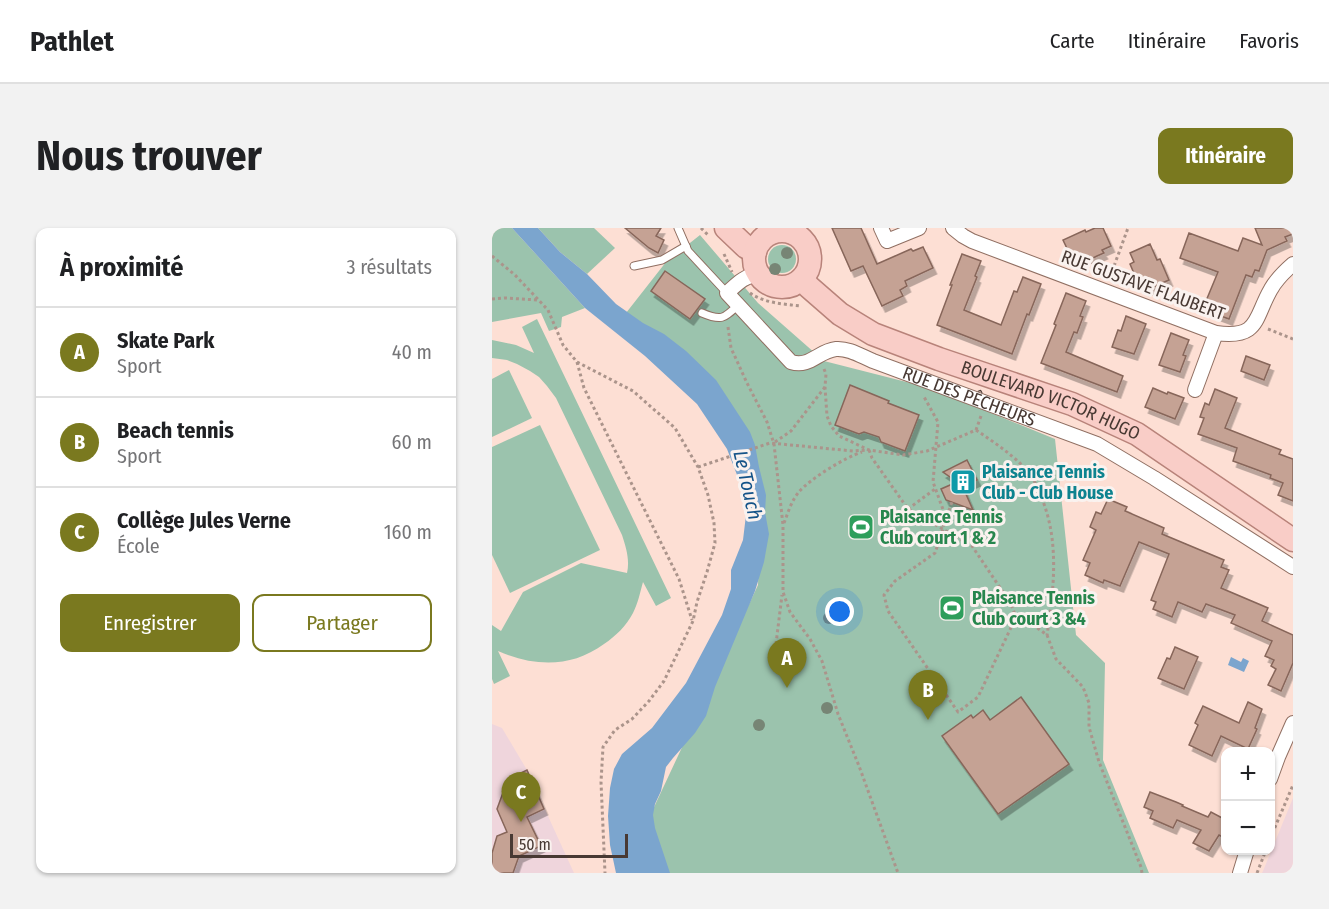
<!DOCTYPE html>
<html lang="fr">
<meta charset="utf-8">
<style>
:root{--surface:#fff;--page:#f2f2f2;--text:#202124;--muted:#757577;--line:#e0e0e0;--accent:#7a791f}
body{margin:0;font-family:"Fira Sans Condensed",sans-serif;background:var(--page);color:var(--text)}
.controls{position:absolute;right:18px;bottom:18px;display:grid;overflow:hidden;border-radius:12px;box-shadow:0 2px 4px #0004}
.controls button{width:54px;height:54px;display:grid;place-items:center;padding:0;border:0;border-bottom:2px solid var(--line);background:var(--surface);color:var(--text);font:30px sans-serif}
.scale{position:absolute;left:18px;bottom:15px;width:118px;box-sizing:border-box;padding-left:6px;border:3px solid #483933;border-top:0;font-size:16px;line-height:21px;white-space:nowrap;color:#483933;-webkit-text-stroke:4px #faf2ef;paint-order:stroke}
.you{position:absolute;left:348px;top:384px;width:21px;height:21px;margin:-15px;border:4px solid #fff;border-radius:50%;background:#1a73e8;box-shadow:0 0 0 9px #1a73e833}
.badge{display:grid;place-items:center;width:39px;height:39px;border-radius:50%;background:var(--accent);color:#fff;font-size:20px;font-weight:700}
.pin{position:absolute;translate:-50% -50px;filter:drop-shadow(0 2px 3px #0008)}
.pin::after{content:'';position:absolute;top:32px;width:21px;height:18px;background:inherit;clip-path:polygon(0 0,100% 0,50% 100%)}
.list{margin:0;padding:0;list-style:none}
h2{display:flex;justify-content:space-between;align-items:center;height:78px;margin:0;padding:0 24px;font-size:26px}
h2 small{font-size:20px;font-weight:400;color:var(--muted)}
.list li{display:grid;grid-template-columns:39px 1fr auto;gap:18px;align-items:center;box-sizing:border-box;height:90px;padding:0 24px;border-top:2px solid var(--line)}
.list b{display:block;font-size:22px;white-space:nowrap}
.list p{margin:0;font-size:20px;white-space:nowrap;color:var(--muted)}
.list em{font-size:20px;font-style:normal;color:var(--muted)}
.actions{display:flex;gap:12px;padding:18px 24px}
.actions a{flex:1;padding:14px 0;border:2px solid var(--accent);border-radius:12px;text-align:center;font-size:21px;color:var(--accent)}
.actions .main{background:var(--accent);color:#fff}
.map{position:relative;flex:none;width:801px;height:645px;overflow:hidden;border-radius:12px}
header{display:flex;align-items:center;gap:36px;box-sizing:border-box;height:84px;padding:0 30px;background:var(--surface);border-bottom:2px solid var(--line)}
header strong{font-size:28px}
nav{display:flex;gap:33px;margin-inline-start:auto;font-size:21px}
.intro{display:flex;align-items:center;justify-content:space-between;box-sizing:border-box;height:144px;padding:0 36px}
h1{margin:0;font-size:42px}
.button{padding:15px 27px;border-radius:12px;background:var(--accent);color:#fff;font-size:21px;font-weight:700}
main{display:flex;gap:36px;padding:0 36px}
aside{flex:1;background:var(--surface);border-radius:12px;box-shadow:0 2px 4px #0004}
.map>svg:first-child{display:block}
.education{fill:#efd5dc}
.green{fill:#9bc3ad}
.water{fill:#7ba5ce}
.building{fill:#c5a294;stroke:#87665a;stroke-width:1.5;filter:url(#shadow)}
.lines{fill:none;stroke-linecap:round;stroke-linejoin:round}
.service-casing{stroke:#906f62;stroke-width:9}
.minor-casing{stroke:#906f62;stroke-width:16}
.primary-casing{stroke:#b8837a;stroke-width:25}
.path{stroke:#ab948b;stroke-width:3;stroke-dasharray:3 3;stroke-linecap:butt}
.service{stroke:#fff;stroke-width:7}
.minor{stroke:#fff;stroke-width:14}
.primary{stroke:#f9cdc7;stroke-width:22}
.tree{fill:#778575}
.labels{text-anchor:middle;stroke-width:6;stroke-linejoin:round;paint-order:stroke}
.street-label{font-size:18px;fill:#483933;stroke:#faf2ef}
.culture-label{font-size:18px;font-weight:bold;fill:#0d838f;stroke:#faf2ef;text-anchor:start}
.leisure-label{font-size:18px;font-weight:bold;fill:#27864d;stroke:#faf2ef;text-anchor:start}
.water-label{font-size:20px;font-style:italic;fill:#145388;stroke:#faf2ef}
</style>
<header>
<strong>Pathlet</strong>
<nav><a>Carte</a><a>Itinéraire</a><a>Favoris</a></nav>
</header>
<div class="intro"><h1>Nous trouver</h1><a class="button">Itinéraire</a></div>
<main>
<aside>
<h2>À proximité<small>3 résultats</small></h2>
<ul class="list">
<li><span class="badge">A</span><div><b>Skate Park</b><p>Sport</p></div><em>40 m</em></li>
<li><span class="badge">B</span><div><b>Beach tennis</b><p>Sport</p></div><em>60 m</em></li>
<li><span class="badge">C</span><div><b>Collège Jules Verne</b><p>École</p></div><em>160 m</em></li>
</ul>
<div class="actions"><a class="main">Enregistrer</a><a>Partager</a></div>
</aside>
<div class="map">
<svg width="801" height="645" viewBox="0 0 801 645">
<defs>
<filter id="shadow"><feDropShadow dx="3.5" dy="6" stdDeviation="0" flood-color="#0004"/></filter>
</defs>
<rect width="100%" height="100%" fill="#fddfd4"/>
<g class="education">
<polygon points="0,496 10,500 35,542 82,645 0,645"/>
<polygon points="801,570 801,645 770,645 771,643"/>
</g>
<g class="green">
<polygon points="0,0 20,0 93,80 70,89 69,99 57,103 49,85 0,94"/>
<polygon points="46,0 102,0 123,20 95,46 68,24"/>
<polygon points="208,7 266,75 332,133 438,160 563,211 584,407 613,435 611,532 657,645 172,645 156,592 266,357 268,290 226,170 134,85 174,34"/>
<circle cx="290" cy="31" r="14"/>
<path d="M 45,91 L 179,370 L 164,378 L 151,354 C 148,365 146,375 141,385 C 134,398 124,408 112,416 C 79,440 43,439 6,423 L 18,448 L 2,456 L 0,451 L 0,397 L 9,403 L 31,364 L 89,335 L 135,345 C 138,332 134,319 130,307 L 64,170 L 55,158 L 47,149 L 38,143 L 25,136 L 15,132 L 0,130 L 0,112 L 24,117 L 42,125 L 30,99 Z"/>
<polygon points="17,142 40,190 0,209 0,151"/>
<polygon points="48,197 108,322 18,365 0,327 0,219"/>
</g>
<g class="water">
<polygon points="20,0 46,0 68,24 95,46 124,76 151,95 172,106 194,123 224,152 258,204 263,217 267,239 274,267 273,284 277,306 272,334 263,363 223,459 214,488 203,505 181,530 174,539 169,563 163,576 161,587 163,600 178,645 124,645 118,617 116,588 118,560 122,541 130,526 160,500 194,455 230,387 239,361 239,342 251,312 254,287 252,265 235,221 205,176 153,128 93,80"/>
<polygon points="739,429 749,434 751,430 757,433 752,444 736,437"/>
</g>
<g class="building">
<polygon points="133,0 169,0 164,8 172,12 166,25 157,20"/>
<polygon points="340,0 369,0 385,36 419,21 421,23 431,19 441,40 413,53 415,58 408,62 411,68 390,78 371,38 359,43"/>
<polygon points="603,0 611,0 619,18 610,22 612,25 605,28 599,31 597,28 582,35 571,12 593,2 594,4"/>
<polygon points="763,0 801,0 801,6 793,9 795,13 775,22 767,43 763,42 760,49 754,47 737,91 715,83 718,75 714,73 726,44 688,30 697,5 746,23 751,10 770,17"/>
<polygon points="658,16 665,32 668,31 677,52 654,62 648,48 644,50 638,36 642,34 638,25"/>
<polygon points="470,26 489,33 483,48 485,49 472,82 509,97 522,63 525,64 531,49 549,56 537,87 535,86 520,126 445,97 460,57 458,57"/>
<polygon points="173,43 213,71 198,91 159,63"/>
<polygon points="574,65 594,73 588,88 591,89 585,105 582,104 574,124 631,148 625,164 549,135 564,97 562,96"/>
<polygon points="634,88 654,96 642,126 620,119 626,102 629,103"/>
<polygon points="679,105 697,112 691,127 694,128 688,144 667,137"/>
<polygon points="754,128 778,137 772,152 749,143"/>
<polygon points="358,157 397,173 396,175 427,187 413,223 389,214 387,209 372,204 367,206 343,197"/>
<polygon points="661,160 675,166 676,164 692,170 683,191 653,179"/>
<polygon points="723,161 745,170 733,200 789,222 787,226 801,231 801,273 786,267 791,255 778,250 779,247 741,233 745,220 706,206 712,190 708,189 713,175 717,177"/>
<polygon points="475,232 485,252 472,258 470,257 481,282 454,272 449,261 465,254 451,244"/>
<polygon points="616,271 635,279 633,283 672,300 670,306 732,332 729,339 737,342 729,360 776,380 770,393 801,407 801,435 789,463 776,457 784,441 779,438 782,432 773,428 780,413 739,395 743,387 714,376 710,384 686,374 680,389 661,381 664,374 659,372 677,326 647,314 628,358 612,352 611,355 593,347 598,335 591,332 604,302 598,299 604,284 609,286"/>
<polygon points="683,419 706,429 692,461 666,450 675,430 678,431"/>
<polygon points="529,469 577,536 506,586 450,508 479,487 481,490 491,482 498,492"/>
<polygon points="756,474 770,481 763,500 765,501 756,521 729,508 720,528 697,517 706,497 703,495 711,478 747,495"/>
<polygon points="35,542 52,581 35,589 49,618 27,628 21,645 0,645 0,625 5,608 15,604 5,581 16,551"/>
<polygon points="658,564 684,574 691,577 690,578 716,589 719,584 734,592 734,611 727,607 717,623 701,615 709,602 685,592 681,600 658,590 661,583 652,579"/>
</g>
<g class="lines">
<g class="service-casing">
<g id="service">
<polyline points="186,0 196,23 235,65"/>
<polyline points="142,38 170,32 194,18"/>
<path d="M 210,85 C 229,93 232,91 246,77"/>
</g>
</g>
<g class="minor-casing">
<g id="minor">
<polyline points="291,0 291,4"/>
<polyline points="389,0 395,13 427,0"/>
<path d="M 461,0 L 471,8 L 480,13 L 724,105 C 768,111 762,90 779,61 C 784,52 793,43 801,36"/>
<path id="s1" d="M 266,46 C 252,48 245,56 235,65 L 299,134 C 318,140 326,123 344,121 C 357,120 369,128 381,133 L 605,216 L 662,250 L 801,339"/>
<polyline points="703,162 724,105"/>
<polyline points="778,551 786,529 801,495"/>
<polyline points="748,645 755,622"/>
</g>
</g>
<g class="primary-casing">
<g id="primary">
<polyline points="234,0 254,19 263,24"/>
<circle cx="290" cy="31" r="28"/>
<path id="s2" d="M 310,51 L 317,59 L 348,86 L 381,106 L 447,131 L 580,176 L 645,206 L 801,312"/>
</g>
</g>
<g class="path">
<polyline points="209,0 216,7"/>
<polyline points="232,26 240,44"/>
<polyline points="0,28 23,47 56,82 71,117 85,134 141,163 183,200 206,239 216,267 222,295 223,315 215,344 205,374 201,393 172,453 157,473 140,491 123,502 111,519 109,554 113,645"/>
<polyline points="618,49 636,0"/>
<path d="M 258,65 C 272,75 291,76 309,78"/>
<polyline points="0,71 13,70 46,72"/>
<polyline points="236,99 239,120 255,155 275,194 282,216 291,297 291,364 298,384 318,411 330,433 346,486 367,538 406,645"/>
<polyline points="776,101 801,111"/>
<polyline points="85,134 92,160 187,351 200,392"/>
<polyline points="332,141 334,146 333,159 335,188 339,198 347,208 377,222 411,227 435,223 484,202 489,188"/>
<path d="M 484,202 C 503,215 523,228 538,246 C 542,251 545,260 548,266 C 568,311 562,360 555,407"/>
<polyline points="283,214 299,203 333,159"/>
<polyline points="377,222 380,230 416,281 480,318 519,376 524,389 486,469 466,484 396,383 392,367 403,353 443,325 451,301 453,287 441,254 446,194 431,167"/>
<polyline points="206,239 278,215 361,223 376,222"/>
<polyline points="416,281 443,261"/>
<polyline points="453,287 456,285 460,274"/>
<path d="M 292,295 C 296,285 299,274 306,265 C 317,251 354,229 370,224"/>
<polyline points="524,389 544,399 555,407 564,431 591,459 597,475 597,499 607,534 649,639 650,645"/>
<polyline points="281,440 290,367"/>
<polyline points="778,611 801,557"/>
<polyline points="765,645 774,622"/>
</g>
<use href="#service" class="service"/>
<use href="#minor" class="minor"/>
<use href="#primary" class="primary"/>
</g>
<g class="tree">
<circle cx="295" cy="25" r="6"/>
<circle cx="283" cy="41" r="6"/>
<circle cx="337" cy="390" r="6"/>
<circle cx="335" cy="480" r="6"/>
<circle cx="267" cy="497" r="6"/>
</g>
<defs>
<g id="building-square" transform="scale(1.35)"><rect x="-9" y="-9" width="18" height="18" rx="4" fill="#0f9aa8" stroke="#faf2ef"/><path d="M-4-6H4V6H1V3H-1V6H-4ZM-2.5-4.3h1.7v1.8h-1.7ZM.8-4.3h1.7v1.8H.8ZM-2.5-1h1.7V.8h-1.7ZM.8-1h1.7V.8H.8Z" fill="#fff"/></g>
<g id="stadium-square" transform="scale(1.35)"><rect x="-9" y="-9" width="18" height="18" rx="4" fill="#2e9e5b" stroke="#faf2ef"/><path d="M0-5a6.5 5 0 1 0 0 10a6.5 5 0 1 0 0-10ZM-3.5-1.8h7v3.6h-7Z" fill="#fff"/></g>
</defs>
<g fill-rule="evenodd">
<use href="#building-square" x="471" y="254"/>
<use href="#stadium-square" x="369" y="299"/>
<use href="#stadium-square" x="460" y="380"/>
</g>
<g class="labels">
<g class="street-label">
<text transform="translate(651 57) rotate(20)" y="6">RUE GUSTAVE FLAUBERT</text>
<text dy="6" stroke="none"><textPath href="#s1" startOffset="321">RUE DES PÊCHEURS</textPath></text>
<text dy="6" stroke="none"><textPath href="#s2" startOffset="280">BOULEVARD VICTOR HUGO</textPath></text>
</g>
<g class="culture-label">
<text x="490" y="250">Plaisance Tennis<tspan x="490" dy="21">Club - Club House</tspan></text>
</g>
<g class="leisure-label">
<text x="388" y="295">Plaisance Tennis<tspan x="388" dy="21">Club court 1 &amp; 2</tspan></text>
<text x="480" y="376">Plaisance Tennis<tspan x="480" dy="21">Club court 3 &amp;4</tspan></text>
</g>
<g class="water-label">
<text transform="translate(256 257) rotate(77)" y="7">Le Touch</text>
</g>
</g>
</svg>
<div class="controls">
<button>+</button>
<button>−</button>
</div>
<div class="scale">50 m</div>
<div class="you"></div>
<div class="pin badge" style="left:295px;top:460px">A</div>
<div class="pin badge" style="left:436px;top:492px">B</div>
<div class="pin badge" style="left:29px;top:594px">C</div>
</div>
</main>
